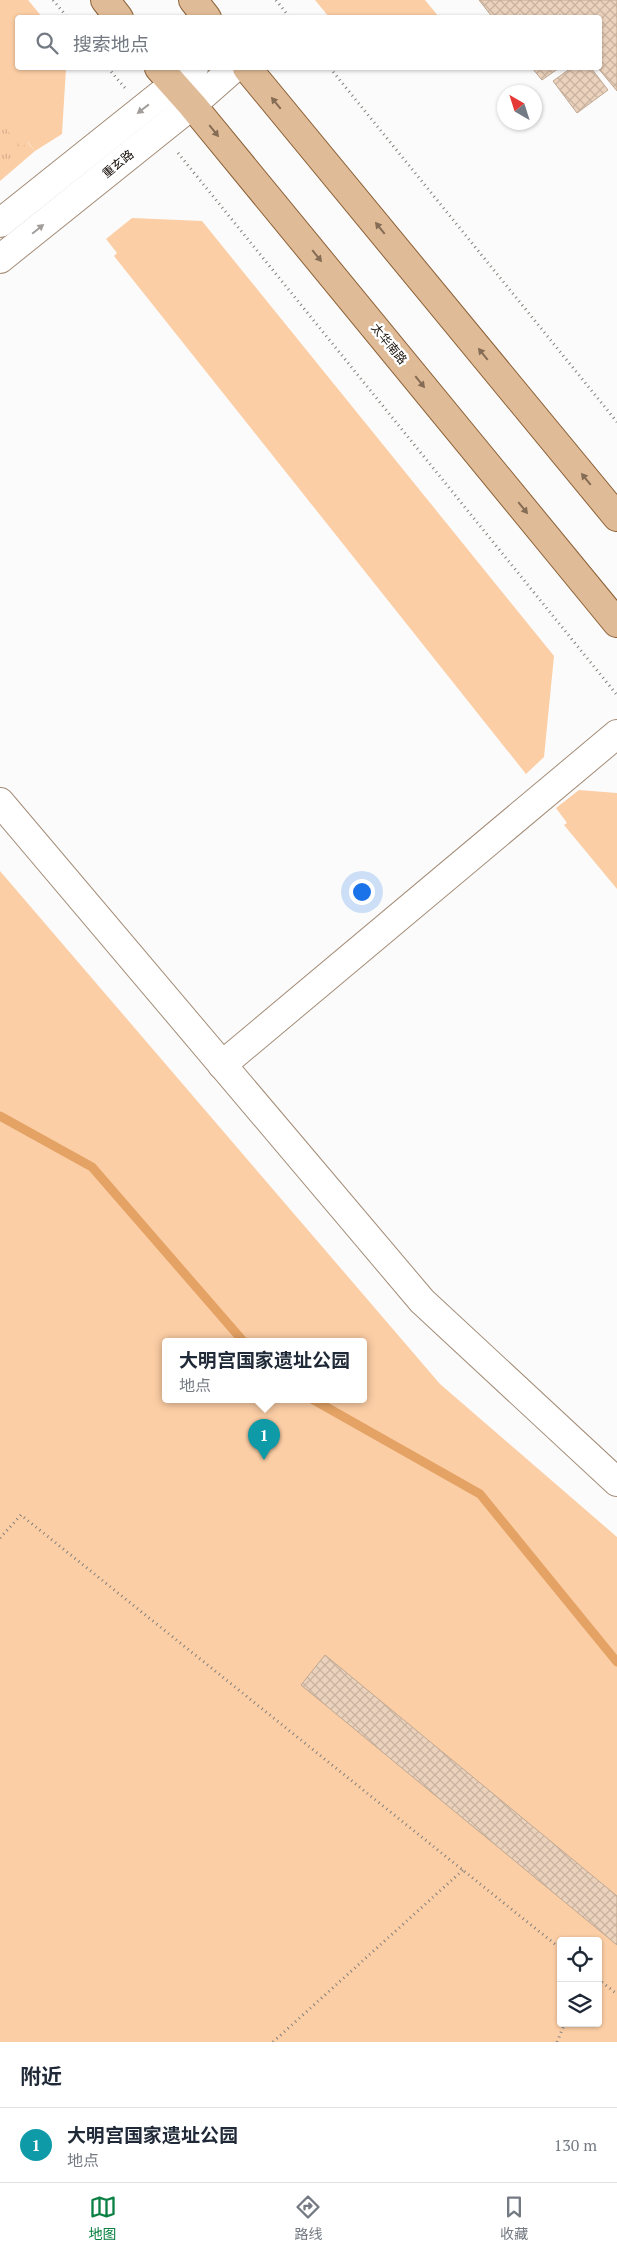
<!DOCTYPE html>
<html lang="zh">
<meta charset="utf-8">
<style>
:root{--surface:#fff;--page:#f2f2f3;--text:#1f2937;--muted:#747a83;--line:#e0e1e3;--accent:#0b8043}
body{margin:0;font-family:"PT Serif","Noto Sans SC",serif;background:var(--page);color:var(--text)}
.controls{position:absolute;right:15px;bottom:15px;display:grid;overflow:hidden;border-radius:5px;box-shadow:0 1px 4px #0004}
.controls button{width:45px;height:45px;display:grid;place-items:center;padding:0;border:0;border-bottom:1px solid var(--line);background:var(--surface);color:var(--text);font:25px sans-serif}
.compass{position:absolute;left:497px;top:85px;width:45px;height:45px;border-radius:50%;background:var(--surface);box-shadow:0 1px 4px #0004;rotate:321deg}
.you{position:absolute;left:361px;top:891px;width:18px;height:18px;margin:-12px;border:4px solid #fff;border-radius:50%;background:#1a73e8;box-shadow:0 0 0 8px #1a73e833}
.badge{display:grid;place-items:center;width:32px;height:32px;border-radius:50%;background:var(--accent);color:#fff;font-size:16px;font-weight:700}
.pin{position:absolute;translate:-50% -41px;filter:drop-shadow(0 1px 2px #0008)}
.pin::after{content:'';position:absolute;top:26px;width:18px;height:15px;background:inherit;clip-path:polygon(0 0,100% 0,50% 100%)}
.popup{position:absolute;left:162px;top:1338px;width:205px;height:65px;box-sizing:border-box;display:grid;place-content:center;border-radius:5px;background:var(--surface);filter:drop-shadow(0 1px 4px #0005);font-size:16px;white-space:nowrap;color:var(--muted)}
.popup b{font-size:19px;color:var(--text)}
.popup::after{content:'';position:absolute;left:50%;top:100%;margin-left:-10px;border:10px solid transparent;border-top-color:var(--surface)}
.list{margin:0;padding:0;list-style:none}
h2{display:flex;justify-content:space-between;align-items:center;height:65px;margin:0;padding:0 20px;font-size:21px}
h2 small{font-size:16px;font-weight:400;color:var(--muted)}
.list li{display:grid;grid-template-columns:32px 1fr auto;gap:15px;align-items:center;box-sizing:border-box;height:75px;padding:0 20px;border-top:1px solid var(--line)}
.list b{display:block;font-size:19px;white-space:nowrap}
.list p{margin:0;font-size:16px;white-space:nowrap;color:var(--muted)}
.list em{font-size:16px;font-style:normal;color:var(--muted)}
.icon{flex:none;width:28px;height:28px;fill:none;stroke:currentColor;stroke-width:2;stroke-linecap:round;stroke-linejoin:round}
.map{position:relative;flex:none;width:617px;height:2042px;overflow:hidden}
.search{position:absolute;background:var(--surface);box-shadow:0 1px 4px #0004;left:15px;right:15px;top:15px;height:55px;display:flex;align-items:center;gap:12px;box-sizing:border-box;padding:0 18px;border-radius:5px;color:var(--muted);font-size:19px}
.sheet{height:140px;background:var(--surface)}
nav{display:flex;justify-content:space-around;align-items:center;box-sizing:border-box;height:70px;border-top:1px solid var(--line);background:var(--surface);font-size:14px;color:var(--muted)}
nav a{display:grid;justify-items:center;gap:2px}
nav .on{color:var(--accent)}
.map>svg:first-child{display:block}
.grass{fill:url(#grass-tufts)}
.park{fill:#fccea5;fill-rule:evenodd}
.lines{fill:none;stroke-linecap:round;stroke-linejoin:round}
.stream{stroke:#e4a264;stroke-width:9}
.building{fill:url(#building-cross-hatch);stroke:#c0a892}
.minor-casing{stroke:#a48d78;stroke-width:30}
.tertiary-casing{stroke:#a48d78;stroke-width:30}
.primary-casing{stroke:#8b6036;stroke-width:30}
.path{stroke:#84807c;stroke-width:3;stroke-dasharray:1 4;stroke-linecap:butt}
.minor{stroke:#fff;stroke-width:28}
.tertiary{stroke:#fff;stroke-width:28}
.primary{stroke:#e0bb97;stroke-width:28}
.oneway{fill:#846c55}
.oneway2{fill:#a19e9b}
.labels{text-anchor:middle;stroke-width:5;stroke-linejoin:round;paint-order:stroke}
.street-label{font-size:12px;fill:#140c05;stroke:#fff}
</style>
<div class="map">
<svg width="617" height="2042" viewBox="0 0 617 2042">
<defs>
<pattern id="grass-tufts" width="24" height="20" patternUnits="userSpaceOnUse" patternTransform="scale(1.25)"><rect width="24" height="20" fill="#fccea5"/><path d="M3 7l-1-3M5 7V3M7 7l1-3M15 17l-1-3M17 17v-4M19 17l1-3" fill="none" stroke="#d7b08d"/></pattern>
<pattern id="building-cross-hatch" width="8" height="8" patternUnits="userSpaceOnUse" patternTransform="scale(1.25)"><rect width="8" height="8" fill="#ebd2bc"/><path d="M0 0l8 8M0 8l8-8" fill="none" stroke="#c9b3a0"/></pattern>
</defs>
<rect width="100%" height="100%" fill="#fbfbfb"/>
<polygon class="grass" points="0,109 35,151 0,181"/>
<g class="park">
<polygon points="0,0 28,0 42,17 18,18 18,68 66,68 62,134 35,151 28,142 21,148 0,121"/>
<polygon points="315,0 425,0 439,17 329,17"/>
<polygon points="132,218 202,221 554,656 544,757 526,774 114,256 117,253 106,239"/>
<polygon points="579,790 617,793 617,889 564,825 567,823 556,808"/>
<path d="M 0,871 L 440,1384 L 617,1537 L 617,2042 L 0,2042 ZM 165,1341 L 363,1341 L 363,1399 L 165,1399 ZM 561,1941 L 598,1941 L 598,2023 L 561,2023 Z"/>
</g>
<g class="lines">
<g class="stream">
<polyline points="0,1116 92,1167 243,1341"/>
<polyline points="312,1399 480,1494 617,1662"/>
</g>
</g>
<g class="building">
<polygon points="479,0 617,0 617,91 598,68 600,18 493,18"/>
<polygon points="532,68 559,68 542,80"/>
<polygon points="571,68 591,68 608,90 577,113 553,81"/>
<polygon points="325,1655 617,1896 617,1945 301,1685"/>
</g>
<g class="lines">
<g class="minor-casing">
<g id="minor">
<polyline points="0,802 422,1301 617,1482"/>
<polyline points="222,1065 617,734"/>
</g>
</g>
<g class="tertiary-casing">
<g id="tertiary">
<polyline points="0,223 194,68"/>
<polyline points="0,259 192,105 234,68"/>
</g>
</g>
<g class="primary-casing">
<g id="primary">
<polyline points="105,0 119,18"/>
<polyline points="193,0 207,18"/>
<polyline points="159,68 192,105 617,623"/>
<polyline points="247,68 617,517"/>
</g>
</g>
<g class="path">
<polyline points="53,0 68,18"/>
<polyline points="276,0 290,18"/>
<polyline points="108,68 125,88"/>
<polyline points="330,68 617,422"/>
<polyline points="178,153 617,695"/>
<polyline points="0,1538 21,1515 561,1949"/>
<polyline points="598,1979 617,1994"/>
<polyline points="273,2042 463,1870"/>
<polyline points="557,2042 565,2023"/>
</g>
<use href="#minor" class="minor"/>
<use href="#tertiary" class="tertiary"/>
<use href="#primary" class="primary"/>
</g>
<defs><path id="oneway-solid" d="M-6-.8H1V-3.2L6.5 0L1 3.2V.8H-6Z" transform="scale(1.25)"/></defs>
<g class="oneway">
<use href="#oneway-solid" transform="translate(276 103) rotate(-129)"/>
<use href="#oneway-solid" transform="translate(214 131) rotate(51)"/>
<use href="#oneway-solid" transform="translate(380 228) rotate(-129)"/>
<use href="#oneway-solid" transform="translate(317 256) rotate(51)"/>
<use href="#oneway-solid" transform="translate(483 354) rotate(-129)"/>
<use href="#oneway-solid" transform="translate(420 382) rotate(51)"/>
<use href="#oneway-solid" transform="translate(586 479) rotate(-129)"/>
<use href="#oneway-solid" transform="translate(523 508) rotate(51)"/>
</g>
<g class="oneway2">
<use href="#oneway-solid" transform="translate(143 109) rotate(142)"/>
<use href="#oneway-solid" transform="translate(38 229) rotate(-39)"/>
</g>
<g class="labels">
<g class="street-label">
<text transform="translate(118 164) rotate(-39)" y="4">重玄路</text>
<text transform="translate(389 344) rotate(51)" y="4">太华南路</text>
</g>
</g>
</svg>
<div class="controls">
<button><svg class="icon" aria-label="locate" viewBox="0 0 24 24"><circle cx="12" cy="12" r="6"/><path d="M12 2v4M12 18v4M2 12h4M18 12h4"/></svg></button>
<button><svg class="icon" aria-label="layers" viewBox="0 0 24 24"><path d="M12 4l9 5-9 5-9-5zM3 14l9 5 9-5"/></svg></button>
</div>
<svg class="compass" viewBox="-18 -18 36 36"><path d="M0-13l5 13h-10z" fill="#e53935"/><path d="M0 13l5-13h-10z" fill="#747a83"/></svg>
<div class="you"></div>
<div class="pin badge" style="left:264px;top:1460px;background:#0f9aa8">1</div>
<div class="popup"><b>大明宫国家遗址公园</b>地点</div>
<div class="search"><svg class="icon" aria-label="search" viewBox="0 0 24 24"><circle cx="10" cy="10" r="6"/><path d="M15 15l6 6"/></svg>搜索地点</div>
</div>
<section class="sheet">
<h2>附近<small></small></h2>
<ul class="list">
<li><span class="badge" style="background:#0f9aa8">1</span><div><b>大明宫国家遗址公园</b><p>地点</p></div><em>130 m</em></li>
</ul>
</section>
<nav>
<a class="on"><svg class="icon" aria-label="map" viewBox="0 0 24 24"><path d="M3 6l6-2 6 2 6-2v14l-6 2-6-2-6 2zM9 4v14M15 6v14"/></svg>地图</a>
<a><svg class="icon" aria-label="directions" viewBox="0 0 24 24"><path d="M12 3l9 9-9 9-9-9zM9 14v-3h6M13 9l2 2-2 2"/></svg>路线</a>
<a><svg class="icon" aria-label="saved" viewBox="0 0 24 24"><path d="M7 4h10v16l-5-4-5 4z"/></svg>收藏</a>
</nav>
